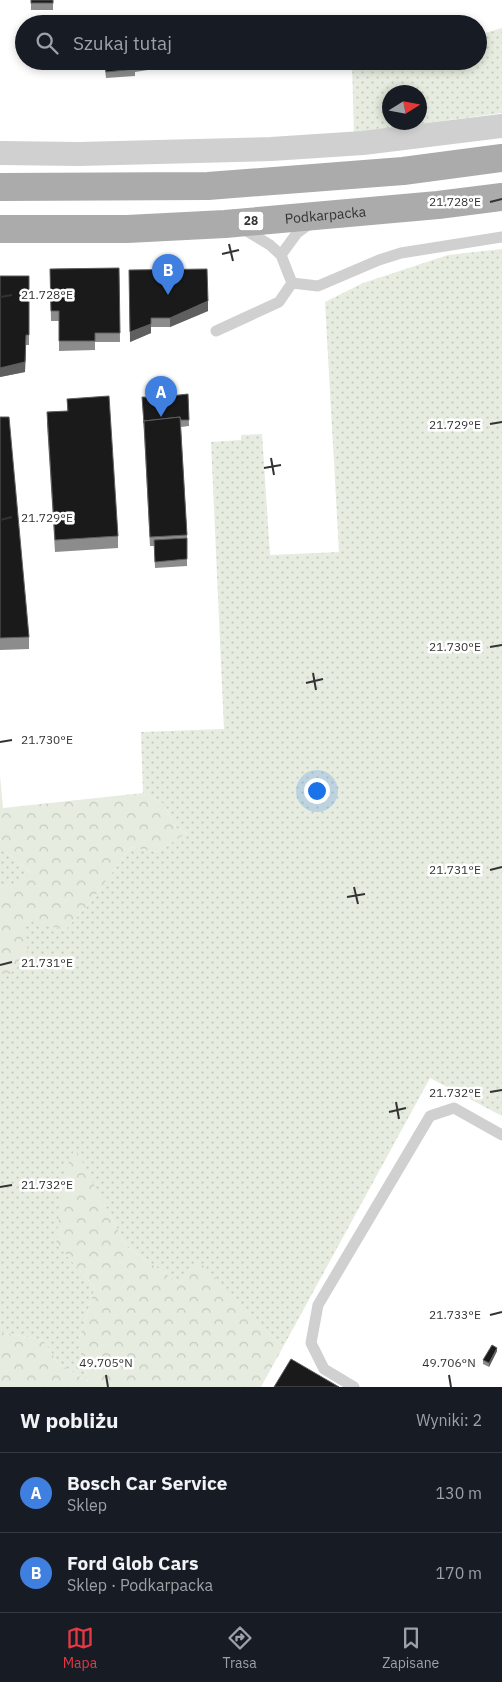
<!DOCTYPE html>
<html lang="pl">
<meta charset="utf-8">
<style>
:root{--surface:#171b24;--page:#20242c;--text:#f1f3f6;--muted:#9ea1a6;--line:#363941;--accent:#e63946}
body{margin:0;font-family:"IBM Plex Sans",sans-serif;background:var(--page);color:var(--text)}
.compass{position:absolute;left:382px;top:85px;width:45px;height:45px;border-radius:50%;background:var(--surface);box-shadow:0 2px 8px #0003;rotate:79deg}
.you{position:absolute;left:316px;top:790px;width:18px;height:18px;margin:-12px;border:4px solid #fff;border-radius:50%;background:#1a73e8;box-shadow:0 0 0 8px #1a73e833}
.badge{display:grid;place-items:center;width:32px;height:32px;border-radius:50%;background:var(--accent);color:#fff;font-size:16px;font-weight:700}
.pin{position:absolute;translate:-50% -41px;filter:drop-shadow(0 1px 2px #0008)}
.pin::after{content:'';position:absolute;top:26px;width:18px;height:15px;background:inherit;clip-path:polygon(0 0,100% 0,50% 100%)}
.list{margin:0;padding:0;list-style:none}
h2{display:flex;justify-content:space-between;align-items:center;height:65px;margin:0;padding:0 20px;font-size:21px}
h2 small{font-size:16px;font-weight:400;color:var(--muted)}
.list li{display:grid;grid-template-columns:32px 1fr auto;gap:15px;align-items:center;box-sizing:border-box;height:80px;padding:0 20px;border-top:1px solid var(--line)}
.list b{display:block;font-size:19px;white-space:nowrap}
.list p{margin:0;font-size:16px;white-space:nowrap;color:var(--muted)}
.list em{font-size:16px;font-style:normal;color:var(--muted)}
.icon{flex:none;width:28px;height:28px;fill:none;stroke:currentColor;stroke-width:2;stroke-linecap:round;stroke-linejoin:round}
.map{position:relative;flex:none;width:502px;height:1387px;overflow:hidden}
.search{position:absolute;background:var(--surface);box-shadow:0 2px 8px #0003;left:15px;right:15px;top:15px;height:55px;display:flex;align-items:center;gap:12px;box-sizing:border-box;padding:0 18px;border-radius:28px;color:var(--muted);font-size:19px}
.sheet{height:225px;background:var(--surface)}
nav{display:flex;justify-content:space-around;align-items:center;box-sizing:border-box;height:70px;border-top:1px solid var(--line);background:var(--surface);font-size:14px;color:var(--muted)}
nav a{display:grid;justify-items:center;gap:2px}
nav .on{color:var(--accent)}
.map>svg:first-child{display:block}
.grass{fill:url(#grass-dots);fill-rule:evenodd}
.forest{fill:url(#forest-crowns)}
.lines{fill:none;stroke-linecap:round;stroke-linejoin:round}
.service{stroke:#d0d0d0;stroke-width:11}
.minor{stroke:#d0d0d0;stroke-width:24}
.primary{stroke:#ababab;stroke-width:28}
.wall{fill:#8c8c8c}
.shaded-wall{fill:#5f5f5f}
.building{fill:#1a1a1a;stroke:#5f5f5f}
.ticks{fill:none;stroke:#333;stroke-width:2}
.labels{text-anchor:middle;stroke-width:5;stroke-linejoin:round;paint-order:stroke}
.shield{fill:#fff;stroke:#707070;stroke-width:1}
.shield-label{font-size:12px;font-weight:bold;fill:#333}
.street-label{font-size:14px;fill:#333;stroke:#fff}
.ticks-label{font-size:12px;text-anchor:middle;fill:#333;stroke:#fff;stroke-width:5;stroke-linejoin:round;paint-order:stroke}
</style>
<div class="map">
<svg width="502" height="1387" viewBox="0 0 502 1387">
<defs>
<pattern id="grass-dots" width="8" height="8" patternUnits="userSpaceOnUse" patternTransform="scale(1.25)"><rect width="8" height="8" fill="#e6ecdf"/><path d="M2 2h.1M6 6h.1" fill="none" stroke="#c6cbc0" stroke-width="1.8" stroke-linecap="round"/></pattern>
<pattern id="forest-crowns" width="20" height="18" patternUnits="userSpaceOnUse" patternTransform="scale(1.25)"><rect width="20" height="18" fill="#e6ecdf"/><path d="M2 6a3 3 0 1 1 6 0M12 15a3 3 0 1 1 6 0" fill="none" stroke="#c6cbc0"/></pattern>
</defs>
<rect width="100%" height="100%" fill="#fff"/>
<g class="grass">
<path d="M 502,28 L 502,113 L 354,133 L 352,63 L 359,61 L 478,61 L 478,35 ZM 390,92 L 420,92 L 420,122 L 390,122 Z"/>
<polygon points="502,249 502,1116 430,1078 283,1347 199,1262 179,1283 127,1247 75,1149 56,1243 95,1288 78,1342 88,1382 58,1363 43,1340 0,1332 0,971 6,976 25,919 65,930 92,900 131,847 157,852 187,833 176,828 164,804 143,793 141,732 224,729 211,442 241,440 241,435 262,434 270,555 339,552 325,302 363,283 448,255"/>
<polygon points="2,849 34,875 13,884 0,887 0,852"/>
</g>
<g class="forest">
<polygon points="0,775 3,808 143,793 164,804 176,828 187,833 157,852 131,847 92,900 65,930 25,920 28,958 6,977 0,971 0,887 13,884 33,874 3,850 0,852"/>
<polygon points="75,1148 127,1247 179,1283 199,1261 283,1347 261,1387 0,1387 0,1332 43,1340 58,1363 88,1382 78,1342 95,1288 56,1243 64,1173"/>
</g>
<g class="lines">
<g class="service">
<polyline points="242,228 270,245 281,255 292,283"/>
<polyline points="281,255 297,233 312,222"/>
<polyline points="292,283 318,286 379,260 401,253 502,237"/>
<polyline points="216,331 279,302 292,283"/>
<polyline points="354,1387 324,1369 311,1343 318,1305 430,1116 454,1108 502,1135"/>
</g>
<polyline class="minor" points="0,153 79,154 271,149 363,143 502,126"/>
<g class="primary">
<polyline points="0,187 208,186 403,171 502,158"/>
<path id="s1" d="M 0,229 L 127,229 L 225,224 L 438,205 L 502,197"/>
</g>
</g>
<g class="wall">
<polygon points="29,0 53,0 53,10 31,10 31,0"/>
<polygon points="104,61 148,61 148,70 135,72 135,76 106,78"/>
<polygon points="172,61 213,61 213,62 204,62 204,65 187,66 186,63 172,64"/>
<polygon points="119,268 120,342 95,342 95,350 59,351 59,321 51,321 50,269"/>
<polygon points="129,270 208,311 170,327 151,327 151,333 130,342"/>
<polygon points="29,276 29,345 26,345 25,372 0,377"/>
<polygon points="188,394 189,426 181,427 187,535 187,566 155,568 154,546 150,546 142,397 170,398"/>
<polygon points="67,399 118,536 118,548 55,552 47,424 47,412 67,411"/>
<polygon points="0,417 29,637 29,649 0,650"/>
<polygon points="497,1351 489,1367 483,1364 483,1360"/>
</g>
<g class="shaded-wall">
<polygon points="208,301 208,311 170,327 170,318"/>
<polygon points="151,324 151,333 130,342 130,332"/>
<polygon points="26,335 25,372 0,377 0,368"/>
<polygon points="497,1348 497,1351 489,1367 489,1363"/>
</g>
<g class="building">
<rect x="31" y="0" width="22" height="3"/>
<polygon points="105,61 148,61 148,64 134,65 135,69 106,72"/>
<polygon points="119,268 120,333 95,333 95,341 59,341 59,311 51,311 50,269"/>
<polygon points="207,269 208,301 170,318 151,318 151,324 130,332 129,270"/>
<polygon points="0,276 29,276 29,335 26,335 25,362 0,368"/>
<polygon points="188,394 189,420 181,420 180,417 144,421 144,423 142,397 170,398 170,396"/>
<polygon points="109,396 118,536 55,540 47,412 68,411 67,399"/>
<polygon points="0,417 9,417 29,637 0,638"/>
<polygon points="180,417 187,535 150,537 144,421"/>
<polygon points="187,538 187,559 155,562 154,540"/>
<polygon points="492,1345 497,1348 489,1363 483,1360"/>
<polygon points="291,1359 339,1387 274,1387"/>
</g>
<path class="ticks" d="M 490,202 L 502,199M 229,244 L 233,261M 222,254 L 239,250M 0,297 L 12,295M 490,424 L 502,422M 271,458 L 274,475M 264,468 L 281,465M 0,520 L 12,517M 490,647 L 502,645M 313,673 L 316,690M 306,683 L 323,679M 0,742 L 12,740M 490,870 L 502,867M 354,887 L 358,904M 347,897 L 365,894M 0,965 L 12,962M 490,1092 L 502,1090M 396,1102 L 399,1119M 389,1112 L 406,1108M 0,1187 L 12,1185M 490,1315 L 502,1312M 106,1375 L 108,1387M 449,1375 L 451,1387"/>
<g class="labels">
<rect class="shield" x="238.5" y="211.5" width="25" height="19" rx="4"/>
<g class="shield-label">
<text x="251" y="225">28</text>
</g>
<g class="street-label">
<text dy="5" stroke="none"><textPath href="#s1" startOffset="326">Podkarpacka</textPath></text>
</g>
</g>
<g class="ticks-label">
<text x="455" y="206">21.728°E</text>
<text x="47" y="299">21.728°E</text>
<text x="455" y="429">21.729°E</text>
<text x="47" y="522">21.729°E</text>
<text x="455" y="651">21.730°E</text>
<text x="47" y="744">21.730°E</text>
<text x="455" y="874">21.731°E</text>
<text x="47" y="967">21.731°E</text>
<text x="455" y="1097">21.732°E</text>
<text x="47" y="1189">21.732°E</text>
<text x="455" y="1319">21.733°E</text>
<text x="106" y="1367">49.705°N</text>
<text x="449" y="1367">49.706°N</text>
</g>
</svg>
<svg class="compass" viewBox="-18 -18 36 36"><path d="M0-13l5 13h-10z" fill="#e53935"/><path d="M0 13l5-13h-10z" fill="#9ea1a6"/></svg>
<div class="you"></div>
<div class="pin badge" style="left:161px;top:417px;background:#3f7fe0">A</div>
<div class="pin badge" style="left:168px;top:295px;background:#3f7fe0">B</div>
<div class="search"><svg class="icon" aria-label="search" viewBox="0 0 24 24"><circle cx="10" cy="10" r="6"/><path d="M15 15l6 6"/></svg>Szukaj tutaj</div>
</div>
<section class="sheet">
<h2>W pobliżu<small>Wyniki: 2</small></h2>
<ul class="list">
<li><span class="badge" style="background:#3f7fe0">A</span><div><b>Bosch Car Service</b><p>Sklep</p></div><em>130 m</em></li>
<li><span class="badge" style="background:#3f7fe0">B</span><div><b>Ford Glob Cars</b><p>Sklep · Podkarpacka</p></div><em>170 m</em></li>
</ul>
</section>
<nav>
<a class="on"><svg class="icon" aria-label="map" viewBox="0 0 24 24"><path d="M3 6l6-2 6 2 6-2v14l-6 2-6-2-6 2zM9 4v14M15 6v14"/></svg>Mapa</a>
<a><svg class="icon" aria-label="directions" viewBox="0 0 24 24"><path d="M12 3l9 9-9 9-9-9zM9 14v-3h6M13 9l2 2-2 2"/></svg>Trasa</a>
<a><svg class="icon" aria-label="saved" viewBox="0 0 24 24"><path d="M7 4h10v16l-5-4-5 4z"/></svg>Zapisane</a>
</nav>
